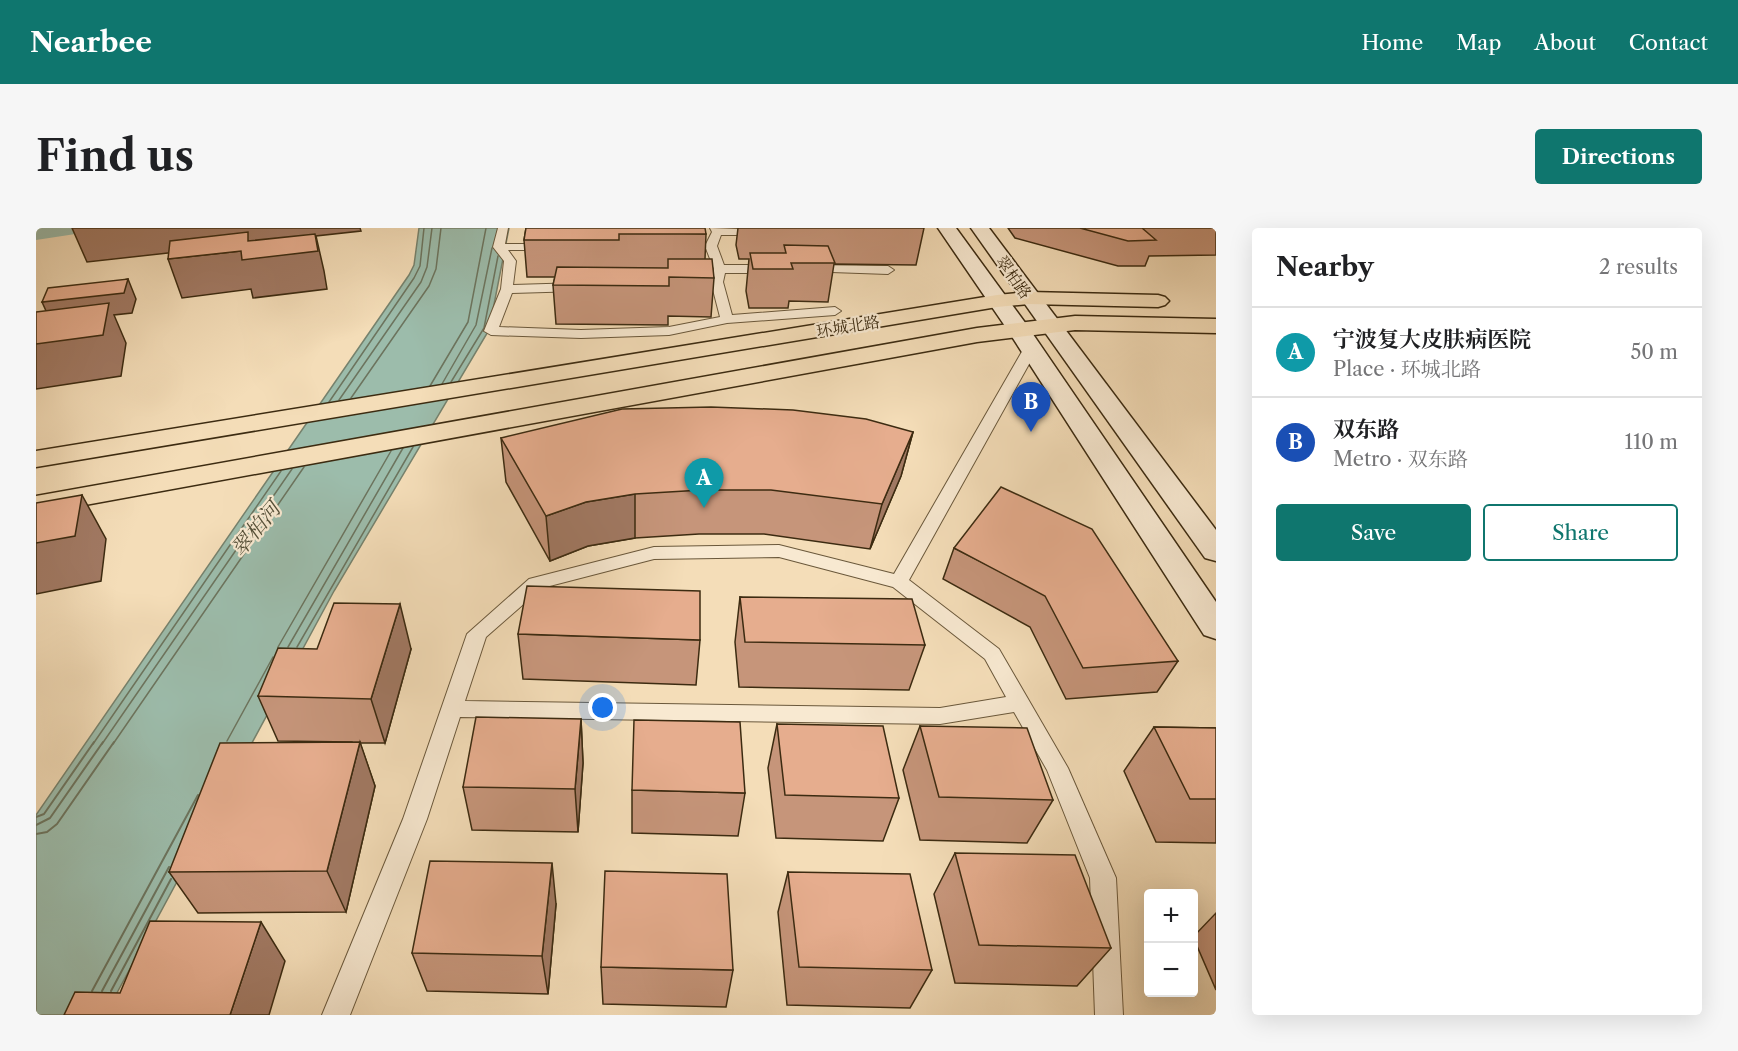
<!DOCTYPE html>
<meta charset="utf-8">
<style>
:root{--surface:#fff;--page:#f6f6f6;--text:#202124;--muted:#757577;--line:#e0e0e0;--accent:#0f766e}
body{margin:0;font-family:"Libre Caslon Text","Noto Serif SC",serif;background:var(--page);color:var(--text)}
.controls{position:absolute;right:18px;bottom:18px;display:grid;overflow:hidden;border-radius:6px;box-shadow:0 6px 24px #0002}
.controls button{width:54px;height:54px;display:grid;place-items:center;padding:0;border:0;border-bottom:2px solid var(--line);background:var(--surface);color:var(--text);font:30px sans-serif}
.you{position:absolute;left:567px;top:480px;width:21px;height:21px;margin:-15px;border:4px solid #fff;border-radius:50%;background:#1a73e8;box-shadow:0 0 0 9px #1a73e833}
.badge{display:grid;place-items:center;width:39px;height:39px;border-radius:50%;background:var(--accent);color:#fff;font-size:20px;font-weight:700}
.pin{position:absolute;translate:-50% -50px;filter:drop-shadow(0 2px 3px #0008)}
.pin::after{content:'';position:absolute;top:32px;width:21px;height:18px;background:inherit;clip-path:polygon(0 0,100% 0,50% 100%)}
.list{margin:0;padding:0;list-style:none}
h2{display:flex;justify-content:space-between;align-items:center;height:78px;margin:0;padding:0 24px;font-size:26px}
h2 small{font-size:20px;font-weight:400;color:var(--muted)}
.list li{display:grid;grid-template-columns:39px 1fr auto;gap:18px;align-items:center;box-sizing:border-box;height:90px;padding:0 24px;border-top:2px solid var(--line)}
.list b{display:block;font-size:22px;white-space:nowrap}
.list p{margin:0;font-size:20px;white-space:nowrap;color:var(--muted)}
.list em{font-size:20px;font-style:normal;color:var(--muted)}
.actions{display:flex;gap:12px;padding:18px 24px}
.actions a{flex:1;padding:14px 0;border:2px solid var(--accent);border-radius:6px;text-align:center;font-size:21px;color:var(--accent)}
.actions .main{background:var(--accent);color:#fff}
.map{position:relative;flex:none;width:1180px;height:787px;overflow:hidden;border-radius:6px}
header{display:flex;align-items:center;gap:36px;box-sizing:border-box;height:84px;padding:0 30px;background:var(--accent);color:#fff}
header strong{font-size:28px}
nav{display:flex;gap:33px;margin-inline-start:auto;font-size:21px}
.intro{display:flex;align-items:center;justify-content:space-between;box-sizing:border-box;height:144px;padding:0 36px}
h1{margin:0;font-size:42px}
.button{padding:15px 27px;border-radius:6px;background:var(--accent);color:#fff;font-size:21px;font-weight:700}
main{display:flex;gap:36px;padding:0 36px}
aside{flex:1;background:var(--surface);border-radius:6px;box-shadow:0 6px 24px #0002}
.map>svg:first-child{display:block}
.water{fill:#9cbcab;stroke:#76826d;stroke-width:1.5}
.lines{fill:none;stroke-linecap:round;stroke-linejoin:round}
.shore-far1{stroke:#6c745e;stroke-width:1.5}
.shore{stroke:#6c745e;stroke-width:2}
.canal{fill:#9cbcab;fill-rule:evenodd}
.lane-casing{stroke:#6a583b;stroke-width:2}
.secondary-casing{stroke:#3c2b11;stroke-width:3}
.primary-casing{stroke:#3c2b11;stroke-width:3}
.lane{fill:#f8e9d1;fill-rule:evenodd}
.secondary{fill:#f8e9d1;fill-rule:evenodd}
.primary{fill:#f4ddb8;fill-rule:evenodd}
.wall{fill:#c6957a;stroke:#3c2b11;stroke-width:1.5}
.shaded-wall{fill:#a17963;stroke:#3c2b11;stroke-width:1.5}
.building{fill:#e6ad8e;stroke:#3c2b11;stroke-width:1.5}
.labels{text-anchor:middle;stroke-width:4.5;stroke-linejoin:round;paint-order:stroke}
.far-street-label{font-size:16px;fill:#3c2b11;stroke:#f8e9d1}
.water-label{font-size:21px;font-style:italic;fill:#544f38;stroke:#f8e9d1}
</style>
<header>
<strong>Nearbee</strong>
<nav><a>Home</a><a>Map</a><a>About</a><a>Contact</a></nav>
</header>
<div class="intro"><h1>Find us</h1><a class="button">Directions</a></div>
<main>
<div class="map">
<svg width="1180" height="787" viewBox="0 0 1180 787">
<rect width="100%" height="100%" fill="#f4ddb8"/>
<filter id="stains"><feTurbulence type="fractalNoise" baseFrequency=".00333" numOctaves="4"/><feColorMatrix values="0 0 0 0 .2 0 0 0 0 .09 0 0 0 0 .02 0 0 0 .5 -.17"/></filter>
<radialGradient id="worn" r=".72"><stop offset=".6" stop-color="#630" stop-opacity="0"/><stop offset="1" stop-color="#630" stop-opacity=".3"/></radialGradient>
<polygon class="water" points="383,0 473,0 453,102 298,363 69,787 0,787 0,587 373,47 378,37"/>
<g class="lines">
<g class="shore-far1">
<polyline points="415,154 448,100 462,28"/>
<polyline points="406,156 440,97 456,20"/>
<polyline points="394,158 432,94 450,0"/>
<polyline points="315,170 393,58 400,41 405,0"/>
<polyline points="303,172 385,54 391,39 396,0"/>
<polyline points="293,174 378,50 384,38 388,0"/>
<polyline points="242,419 355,223"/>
<polyline points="252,419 367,220"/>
<polyline points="261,419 377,219"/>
<polyline points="191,513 237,429"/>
<polyline points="57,516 245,243"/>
<polyline points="66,516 256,241"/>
<polyline points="77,516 268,239"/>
</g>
<g class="shore">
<polyline points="0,589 8,586 58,514"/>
<polyline points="0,597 14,590 67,514"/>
<polyline points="0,606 11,604 21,596 78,514"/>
<polyline points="56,763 162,567"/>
<polyline points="66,763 133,639"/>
<polyline points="75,763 135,651"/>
</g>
<polygon class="canal" points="0,0 49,0 46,5 0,12"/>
<g class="lane-casing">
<g id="lane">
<polygon points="462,0 472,0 469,16 513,16 519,19 513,22 472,22 480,33 477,57 544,55 550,59 544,63 476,65 463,99 545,102 633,99 684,89 675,54 678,41 669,18 676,4 674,0 731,2 732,4 727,7 685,7 681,18 688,37 738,37 744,41 738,45 689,45 687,54 696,87 799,79 805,83 799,87 691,95 633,107 545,110 455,107 448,103 465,61 468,33 457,19"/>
<polygon points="771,37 852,38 858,42 852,46 767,43 767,39"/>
<path d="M 995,116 L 1002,120 L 873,352 L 963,421 L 1032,540 L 1080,650 L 1087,787 L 1059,787 L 1054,650 L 1011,542 L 978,484 L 904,496 L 424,489 L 391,591 L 314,787 L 286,787 L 367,591 L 431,406 L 493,351 L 618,319 L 743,317 L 858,346 L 988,120 ZM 743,329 L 857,359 L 949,431 L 970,469 L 904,480 L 429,473 L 450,409 L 506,360 L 618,331 Z"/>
</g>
</g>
<g class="secondary-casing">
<g id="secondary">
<polygon points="902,0 920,0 990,96 1180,374 1180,411 1168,407 971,101"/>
<polygon points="935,0 953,0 1180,302 1180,333 1169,330"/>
</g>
</g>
<g class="primary-casing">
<g id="primary">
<polygon points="993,64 1122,67 1129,69 1133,73 1129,77 1122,79 993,76 961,79 0,239 0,223 961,67"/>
<polygon points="1039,88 1180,91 1180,105 1039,102 941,114 0,286 0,268 941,100"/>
</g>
</g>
<use href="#lane" class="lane"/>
<use href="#secondary" class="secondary"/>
<use href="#primary" class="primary"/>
</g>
<g class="wall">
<polygon points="490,0 670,6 669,31 678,50 675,89 632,88 632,97 520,96 517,57 519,49 491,49 488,12"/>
<polygon points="702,0 888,0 880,37 798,36 792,74 753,73 752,80 713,80 710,63 713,31 703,31 700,17"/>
<polygon points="972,0 1180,0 1180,27 1113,28 1109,38 1082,38 979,10"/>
<polygon points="877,204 865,248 834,321 728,306 663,306 599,310 552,318 514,333 470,254 465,210"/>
<polygon points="918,320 1142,433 1121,464 1030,471 994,399 907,351"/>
<polygon points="704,369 889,417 873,462 703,459 699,414"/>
<polygon points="482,406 664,412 660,457 487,451"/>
<polygon points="375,421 349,515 324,515 339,558 310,684 162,685 133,644 315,514 242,513 222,468"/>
<polygon points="545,491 547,535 542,604 436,602 427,559"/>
<polygon points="741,496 863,570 847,613 740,610 732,540"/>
<polygon points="884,498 1017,572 991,615 884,612 867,542"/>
<polygon points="1118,499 1180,500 1180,615 1120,614 1088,543"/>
<polygon points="596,562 709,565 702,608 596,605"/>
<polygon points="919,625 1075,720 1041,758 919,755 898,666"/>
<polygon points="752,644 896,742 874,780 751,777 742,684"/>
<polygon points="520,676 512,766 391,763 376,725"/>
<polygon points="1180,685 1180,762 1158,711 1158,708"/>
<polygon points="565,739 697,742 690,779 567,776"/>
</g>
<g class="shaded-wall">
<polygon points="36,0 324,0 325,3 280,8 288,43 291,61 217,70 215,61 146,70 132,31 205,23 213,16 51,34"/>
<polygon points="92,51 100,71 96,85 78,87 90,115 85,148 0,161 0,116 15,94 6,74"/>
<polygon points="877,204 865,248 834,321 846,276"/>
<polygon points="599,266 599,310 552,318 514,333 510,288 550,274"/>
<polygon points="46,267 70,311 65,353 0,366 0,315"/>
<polygon points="364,376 375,421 349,515 335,471"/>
<polygon points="545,491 547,535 542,604 539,561"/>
<polygon points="324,514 339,558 310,684 291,643"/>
<polygon points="516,635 520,676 512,766 506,728"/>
<polygon points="225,694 249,733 233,787 194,787"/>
</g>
<g class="building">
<polygon points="490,0 669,0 670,6 583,6 583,12 488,12"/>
<polygon points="1044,0 1106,0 1120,12 1092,13"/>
<polygon points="212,4 212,13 279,6 282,23 206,32 205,23 132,31 134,13"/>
<polygon points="748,17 792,18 799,35 755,35 757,41 717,41 714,25 750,25"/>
<polygon points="632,31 676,31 678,50 633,49 633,58 517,57 521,39 632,40"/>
<polygon points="92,51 88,65 6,74 12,60"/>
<polygon points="73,75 67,107 0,116 0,84"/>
<polygon points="675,179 757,182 830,191 877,204 846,276 735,262 666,262 599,266 550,274 510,288 465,210 586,181"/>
<polygon points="965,259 1056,301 1142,433 1047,440 1009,368 918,320"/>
<polygon points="46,267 39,308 0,315 0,275"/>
<polygon points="491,358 664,363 664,412 482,406"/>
<polygon points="704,369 876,371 889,417 709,414"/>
<polygon points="298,375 364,376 335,471 222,468 242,420 281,421"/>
<polygon points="440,489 545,491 539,561 427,559"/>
<polygon points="598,492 704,494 709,565 596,562"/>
<polygon points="741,496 847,498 863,570 749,567"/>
<polygon points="884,498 991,500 1017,572 903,569"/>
<polygon points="1118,499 1180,500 1180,571 1154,571"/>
<polygon points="324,514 291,643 133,644 184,515"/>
<polygon points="919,625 1039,627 1075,720 943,717"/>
<polygon points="394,633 516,635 506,728 376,725"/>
<polygon points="569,643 691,646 697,742 565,739"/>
<polygon points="752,644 874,646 896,742 763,739"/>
<polygon points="114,693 225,694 194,787 28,787 39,764 84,765"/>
</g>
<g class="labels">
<g class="far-street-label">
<text transform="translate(978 49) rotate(55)" y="6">翠柏路</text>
<text transform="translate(812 98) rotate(-9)" y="6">环城北路</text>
</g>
<g class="water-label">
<text transform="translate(220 301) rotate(-50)" y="7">翠柏河</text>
</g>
</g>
<rect width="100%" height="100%" filter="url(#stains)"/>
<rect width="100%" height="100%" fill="url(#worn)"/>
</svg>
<div class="controls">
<button>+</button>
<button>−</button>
</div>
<div class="you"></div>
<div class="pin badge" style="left:668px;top:280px;background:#0f9aa8">A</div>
<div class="pin badge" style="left:995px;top:204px;background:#1a4fb4">B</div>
</div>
<aside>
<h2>Nearby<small>2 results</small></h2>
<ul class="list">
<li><span class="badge" style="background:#0f9aa8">A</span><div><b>宁波复大皮肤病医院</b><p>Place · 环城北路</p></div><em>50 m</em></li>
<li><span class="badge" style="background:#1a4fb4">B</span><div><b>双东路</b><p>Metro · 双东路</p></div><em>110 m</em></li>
</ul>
<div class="actions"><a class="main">Save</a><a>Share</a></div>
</aside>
</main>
